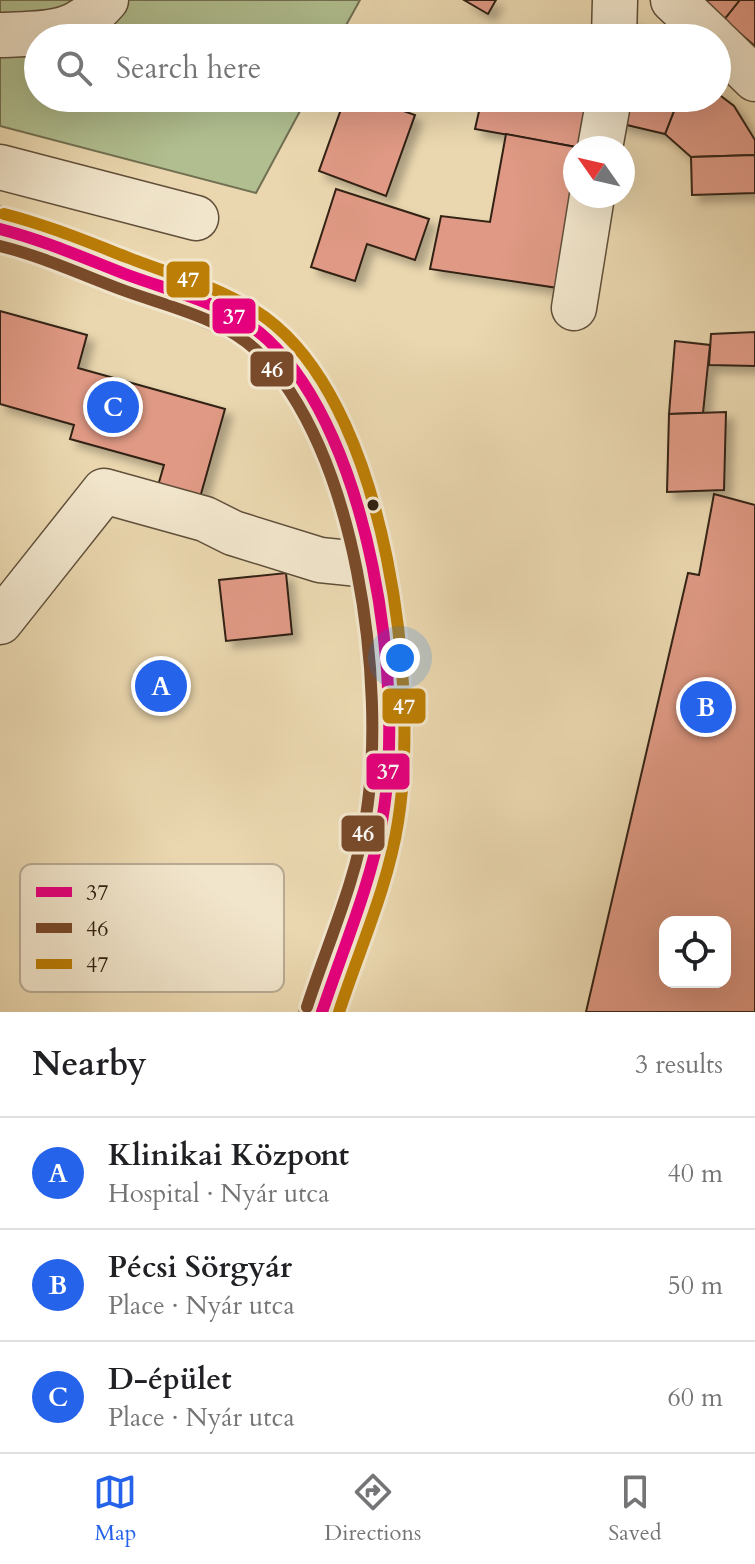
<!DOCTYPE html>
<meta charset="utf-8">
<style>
:root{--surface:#fff;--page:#f2f2f2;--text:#202124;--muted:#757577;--line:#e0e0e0;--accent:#2563eb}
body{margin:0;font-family:Cardo,serif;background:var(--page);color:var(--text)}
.controls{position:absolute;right:24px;bottom:24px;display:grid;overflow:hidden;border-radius:16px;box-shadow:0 8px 32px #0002}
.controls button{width:72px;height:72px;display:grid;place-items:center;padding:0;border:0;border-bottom:2px solid var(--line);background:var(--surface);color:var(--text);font:40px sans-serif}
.compass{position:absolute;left:563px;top:136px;width:72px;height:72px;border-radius:50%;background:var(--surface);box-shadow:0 8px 32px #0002;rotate:304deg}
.you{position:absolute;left:400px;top:658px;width:28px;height:28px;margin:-20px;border:6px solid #fff;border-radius:50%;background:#1a73e8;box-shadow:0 0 0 12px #1a73e833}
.badge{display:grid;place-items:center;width:52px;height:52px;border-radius:50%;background:var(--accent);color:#fff;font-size:26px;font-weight:700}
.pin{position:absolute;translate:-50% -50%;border:4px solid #fff;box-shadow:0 2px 8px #0006}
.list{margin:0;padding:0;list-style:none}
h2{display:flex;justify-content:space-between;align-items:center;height:104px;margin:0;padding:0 32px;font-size:34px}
h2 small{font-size:26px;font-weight:400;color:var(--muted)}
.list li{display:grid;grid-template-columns:52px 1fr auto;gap:24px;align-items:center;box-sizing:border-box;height:112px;padding:0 32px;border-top:2px solid var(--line)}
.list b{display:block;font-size:30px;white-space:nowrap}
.list p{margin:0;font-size:26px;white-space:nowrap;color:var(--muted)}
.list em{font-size:26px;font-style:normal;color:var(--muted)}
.icon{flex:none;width:44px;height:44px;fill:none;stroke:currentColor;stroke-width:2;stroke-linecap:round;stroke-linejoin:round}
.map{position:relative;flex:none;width:755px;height:1012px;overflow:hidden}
.search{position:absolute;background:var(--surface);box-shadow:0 8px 32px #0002;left:24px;right:24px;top:24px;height:88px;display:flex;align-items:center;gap:20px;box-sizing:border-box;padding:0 28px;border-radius:44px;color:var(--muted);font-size:30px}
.sheet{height:440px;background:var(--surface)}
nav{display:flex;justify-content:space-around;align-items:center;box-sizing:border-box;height:112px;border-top:2px solid var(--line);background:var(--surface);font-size:22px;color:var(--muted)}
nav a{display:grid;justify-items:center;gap:4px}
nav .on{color:var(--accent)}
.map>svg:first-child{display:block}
.park{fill:#b1bf90;stroke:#727052;stroke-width:2}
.building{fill:#df9984;stroke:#322213;stroke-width:2;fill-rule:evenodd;filter:url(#shadow)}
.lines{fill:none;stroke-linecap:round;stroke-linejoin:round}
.minor-casing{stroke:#604f3a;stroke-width:47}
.minor{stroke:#f1e5cb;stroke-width:44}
.bus-1-casing{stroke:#f1e5cb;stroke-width:18}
.bus-2-casing{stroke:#f1e5cb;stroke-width:18}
.bus-3-casing{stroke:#f1e5cb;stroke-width:18}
.bus-1{stroke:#e5007d;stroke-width:12}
.bus-2{stroke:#7a4b2a;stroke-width:12}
.bus-3{stroke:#bc7e06;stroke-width:12}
.bus-dot{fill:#322213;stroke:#f1e5cb;stroke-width:3}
.key{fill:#f1e5cb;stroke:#b8aa94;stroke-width:2}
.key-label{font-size:22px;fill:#322213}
.line-badge{stroke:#f1e5cb;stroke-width:3}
.badge-label{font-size:22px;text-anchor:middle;font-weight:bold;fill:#fff}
</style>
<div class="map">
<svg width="755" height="1012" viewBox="0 0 755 1012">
<defs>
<filter id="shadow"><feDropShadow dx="7" dy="7" stdDeviation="4" flood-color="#0004"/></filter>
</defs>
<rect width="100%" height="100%" fill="#ead7af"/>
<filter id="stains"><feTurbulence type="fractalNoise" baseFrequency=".0025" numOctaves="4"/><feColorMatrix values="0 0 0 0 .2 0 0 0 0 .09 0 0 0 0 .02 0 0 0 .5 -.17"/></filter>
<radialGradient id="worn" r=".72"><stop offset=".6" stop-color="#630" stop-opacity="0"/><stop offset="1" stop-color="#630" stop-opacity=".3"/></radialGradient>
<polygon class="park" points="0,0 360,0 339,38 38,38 38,98 307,98 256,193 0,126"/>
<g class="building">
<polygon points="464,0 496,0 488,14"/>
<polygon points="703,0 740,0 724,20"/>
<polygon points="740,0 755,0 755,46 724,20"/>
<polygon points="630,18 652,38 627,38"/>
<polygon points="717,93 734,106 755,140 755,155 691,157 665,134 679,98 717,98"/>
<polygon points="345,98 367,98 415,115 386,196 319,171"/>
<polygon points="482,98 593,98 582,148 475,129"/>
<polygon points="618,98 679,98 665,134 614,122"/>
<polygon points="506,134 581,148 575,148 575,191 558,288 430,269 441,216 490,222"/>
<polygon points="755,155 755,193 692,195 691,157"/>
<polygon points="336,189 429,219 415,260 367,244 355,281 311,267"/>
<polygon points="0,311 87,335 78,368 225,409 199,501 157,489 164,465 70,439 74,425 0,404"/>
<polygon points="755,332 755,366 709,365 711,334"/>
<polygon points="675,341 710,345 703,413 669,414"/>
<polygon points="726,412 724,490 667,492 669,414"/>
<path d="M 714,494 L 755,505 L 755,1012 L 586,1012 L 688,573 L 699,575 ZM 665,922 L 725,922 L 725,982 L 665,982 Z"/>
<polygon points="286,573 292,634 226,641 219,580"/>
</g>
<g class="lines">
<g class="minor-casing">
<g id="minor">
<polyline points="673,0 713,38"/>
<path d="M 0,35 C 46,33 74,37 106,0"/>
<polyline points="614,38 615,0"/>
<polyline points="717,42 755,79"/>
<polyline points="600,148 609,98"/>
<polyline points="0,167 196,218"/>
<path d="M 0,229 C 43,239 84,258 125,274 C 172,292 230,306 268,340 C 367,428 408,696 382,821 C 370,881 341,952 322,1012"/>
<polyline points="574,308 592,196"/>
<polyline points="0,622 104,491 205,519 233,533 320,560 369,565"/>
</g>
</g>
<use href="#minor" class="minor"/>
<g class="bus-1-casing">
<path id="bus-1" d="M 0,229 C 43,240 84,258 125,274 C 173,292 230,304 268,340 C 371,438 406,686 382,821 C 370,886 343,949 322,1012"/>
</g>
<g class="bus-2-casing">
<path id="bus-2" d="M 0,246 C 41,256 80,274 120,289 C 165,306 221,317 257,351 C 357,448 387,685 366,816 C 356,881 327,945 307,1007"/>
</g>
<g class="bus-3-casing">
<path id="bus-3" d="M 4,214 C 47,225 88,242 129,258 C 179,278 234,290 276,326 C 387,421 420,685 398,822 C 388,887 359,950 339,1012"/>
</g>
<use href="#bus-1" class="bus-1"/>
<use href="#bus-2" class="bus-2"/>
<use href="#bus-3" class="bus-3"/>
</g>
<circle class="bus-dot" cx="373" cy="505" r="7"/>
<rect x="20" y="864" width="264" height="128" rx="12" class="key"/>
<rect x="36" y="887" width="36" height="10" fill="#e5007d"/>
<rect x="36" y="923" width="36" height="10" fill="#7a4b2a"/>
<rect x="36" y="959" width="36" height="10" fill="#bc7e06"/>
<g class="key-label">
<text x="86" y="900">37</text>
<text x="86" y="936">46</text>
<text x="86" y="972">47</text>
</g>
<g class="line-badge">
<rect x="165" y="260" width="46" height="39" rx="8" fill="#bc7e06"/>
<rect x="211" y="297" width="46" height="38" rx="8" fill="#e5007d"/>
<rect x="249" y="350" width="46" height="38" rx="8" fill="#7a4b2a"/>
<rect x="381" y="687" width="46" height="38" rx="8" fill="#bc7e06"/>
<rect x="365" y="752" width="46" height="39" rx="8" fill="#e5007d"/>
<rect x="340" y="814" width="46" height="39" rx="8" fill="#7a4b2a"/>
</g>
<g class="badge-label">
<text x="188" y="287">47</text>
<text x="234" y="324">37</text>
<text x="272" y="377">46</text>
<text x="404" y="714">47</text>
<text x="388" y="779">37</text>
<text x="363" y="841">46</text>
</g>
<rect width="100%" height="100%" filter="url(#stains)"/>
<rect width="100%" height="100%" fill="url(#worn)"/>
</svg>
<div class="controls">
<button><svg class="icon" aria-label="locate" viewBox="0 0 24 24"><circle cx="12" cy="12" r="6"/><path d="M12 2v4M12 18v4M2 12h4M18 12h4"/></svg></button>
</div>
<svg class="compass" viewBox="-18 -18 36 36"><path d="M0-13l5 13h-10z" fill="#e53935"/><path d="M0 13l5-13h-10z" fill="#757577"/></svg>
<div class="you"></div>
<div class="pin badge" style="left:161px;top:686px">A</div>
<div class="pin badge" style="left:706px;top:707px">B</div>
<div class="pin badge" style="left:113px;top:407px">C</div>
<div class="search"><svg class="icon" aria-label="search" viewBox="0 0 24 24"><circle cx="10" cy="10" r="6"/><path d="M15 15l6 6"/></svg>Search here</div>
</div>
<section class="sheet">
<h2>Nearby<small>3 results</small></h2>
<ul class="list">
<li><span class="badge">A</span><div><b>Klinikai Központ</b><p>Hospital · Nyár utca</p></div><em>40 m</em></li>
<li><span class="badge">B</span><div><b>Pécsi Sörgyár</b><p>Place · Nyár utca</p></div><em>50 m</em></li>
<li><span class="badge">C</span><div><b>D-épület</b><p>Place · Nyár utca</p></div><em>60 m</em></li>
</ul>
</section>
<nav>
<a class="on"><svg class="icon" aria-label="map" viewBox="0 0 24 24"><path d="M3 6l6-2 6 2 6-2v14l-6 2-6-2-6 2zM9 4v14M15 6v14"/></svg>Map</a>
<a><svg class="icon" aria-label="directions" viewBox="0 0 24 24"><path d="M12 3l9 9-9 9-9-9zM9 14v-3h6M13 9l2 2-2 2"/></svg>Directions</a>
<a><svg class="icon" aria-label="saved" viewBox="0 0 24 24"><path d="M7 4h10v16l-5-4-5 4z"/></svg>Saved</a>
</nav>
